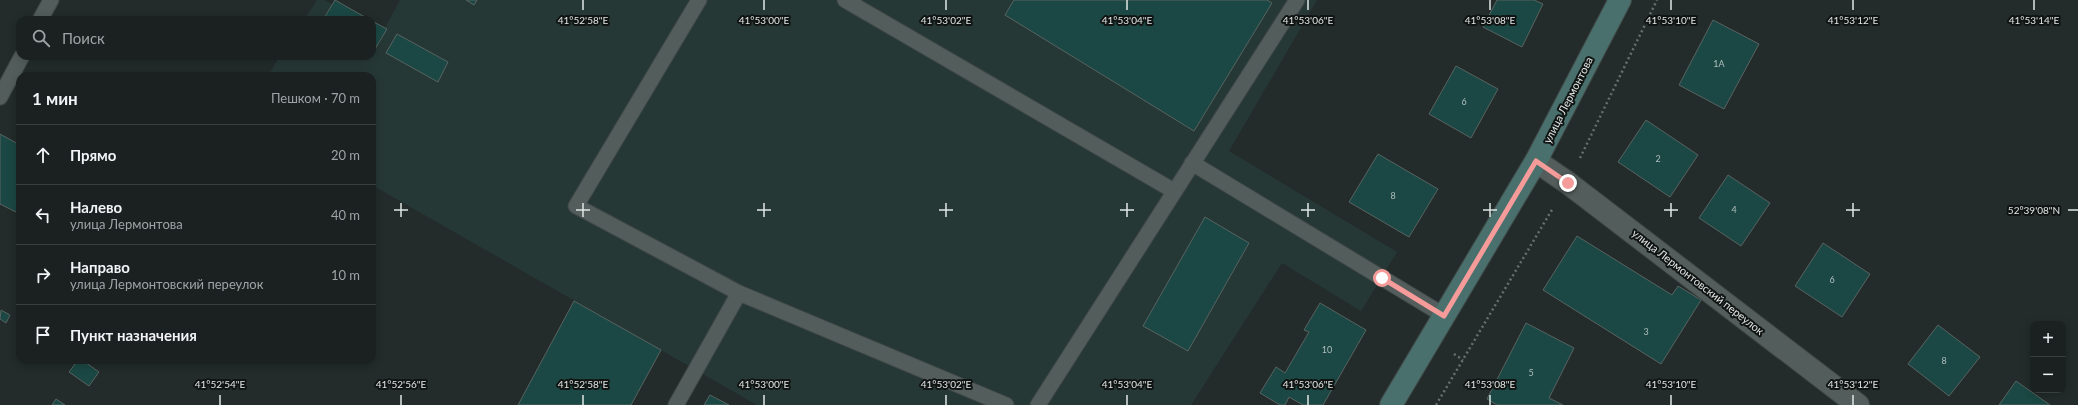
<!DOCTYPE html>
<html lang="ru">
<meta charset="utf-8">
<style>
:root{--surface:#1a2120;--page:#232929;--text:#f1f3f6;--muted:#9fa3a5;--line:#383e3e}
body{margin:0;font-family:Lato,sans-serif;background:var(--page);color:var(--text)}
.controls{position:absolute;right:12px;bottom:12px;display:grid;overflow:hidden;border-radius:8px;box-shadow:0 2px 10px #0003}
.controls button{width:36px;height:36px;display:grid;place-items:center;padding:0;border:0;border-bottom:1px solid var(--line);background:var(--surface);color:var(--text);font:20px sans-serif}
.stop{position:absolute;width:12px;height:12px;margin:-9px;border:3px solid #f59b9a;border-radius:50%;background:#fff}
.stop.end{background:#f59b9a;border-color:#fff;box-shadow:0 1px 4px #0008}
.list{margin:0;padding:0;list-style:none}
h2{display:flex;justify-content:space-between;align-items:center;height:52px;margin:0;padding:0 16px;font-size:17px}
h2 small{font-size:13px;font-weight:400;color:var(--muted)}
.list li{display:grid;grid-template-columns:26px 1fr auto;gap:12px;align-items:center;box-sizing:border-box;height:60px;padding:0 16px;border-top:1px solid var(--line)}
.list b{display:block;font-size:15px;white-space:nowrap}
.list p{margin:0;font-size:13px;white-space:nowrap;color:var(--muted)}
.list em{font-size:13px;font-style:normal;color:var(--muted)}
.icon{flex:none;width:22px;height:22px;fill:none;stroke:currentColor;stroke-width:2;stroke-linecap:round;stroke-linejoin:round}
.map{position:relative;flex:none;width:2078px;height:405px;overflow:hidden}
.search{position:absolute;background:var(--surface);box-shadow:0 2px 10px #0003;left:16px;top:16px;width:360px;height:44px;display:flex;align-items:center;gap:10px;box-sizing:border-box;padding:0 14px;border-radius:12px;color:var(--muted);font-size:15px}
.panel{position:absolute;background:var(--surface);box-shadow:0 2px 10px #0003;left:16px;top:72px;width:360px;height:292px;border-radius:12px}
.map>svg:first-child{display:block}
.built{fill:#263836}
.building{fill:#1b4844;stroke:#586361}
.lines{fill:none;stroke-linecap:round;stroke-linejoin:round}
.lane-casing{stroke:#3f4746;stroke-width:17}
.street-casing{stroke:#3f4746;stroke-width:24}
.secondary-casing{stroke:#3f4746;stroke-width:24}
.path{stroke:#68706f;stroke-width:2.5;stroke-dasharray:2 3;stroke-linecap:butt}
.lane{stroke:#535e5c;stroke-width:15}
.street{stroke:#535e5c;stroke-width:22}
.secondary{stroke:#49706c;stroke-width:22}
.route{stroke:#f59b9a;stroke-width:5}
.ticks{fill:none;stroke:#e0e6e5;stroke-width:1.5}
.labels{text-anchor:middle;stroke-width:4;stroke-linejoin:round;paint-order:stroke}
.number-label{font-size:9px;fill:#afbebd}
.street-label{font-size:11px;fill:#e0e6e5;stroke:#101413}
.ticks-label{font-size:10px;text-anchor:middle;fill:#e0e6e5;stroke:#101413;stroke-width:4;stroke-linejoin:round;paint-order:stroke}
</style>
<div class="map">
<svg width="2078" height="405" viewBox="0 0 2078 405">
<rect width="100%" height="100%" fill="#232c2b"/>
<g class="built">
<polygon points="317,0 324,0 364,20 304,20"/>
<polygon points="400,0 1317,0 1229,151 1397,252 1361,311 1282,263 1191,405 757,405 372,185 372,76 268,76 280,56 372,56 372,24 384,30"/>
</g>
<g class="building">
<polygon points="335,0 370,20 323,20"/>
<polygon points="466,0 477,0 474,5"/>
<polygon points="1014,0 1267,0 1272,3 1194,131 1005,15"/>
<polygon points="1497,0 1534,0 1543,4 1522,47 1483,27"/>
<polygon points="1713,20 1759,44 1724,109 1679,85"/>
<polygon points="372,21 387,29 375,49 372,47"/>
<polygon points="397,34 448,62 438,82 386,53"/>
<polygon points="1456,66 1498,89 1471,138 1429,114"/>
<polygon points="1646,120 1698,155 1670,197 1618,162"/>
<polygon points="0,134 20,145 20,214 0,204"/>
<polygon points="1378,154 1438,189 1409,237 1349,202"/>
<polygon points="1728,175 1770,203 1741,246 1699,218"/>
<polygon points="1205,217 1249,243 1188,351 1143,326"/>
<polygon points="1577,236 1672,295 1678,286 1701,300 1661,364 1543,290"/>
<polygon points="1823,243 1870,274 1842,317 1795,286"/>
<polygon points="574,301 661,350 631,405 518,405"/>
<polygon points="1320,303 1366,330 1323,405 1303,405 1289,397 1285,405 1280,405 1260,393 1276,367 1285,373 1309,332 1304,330"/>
<polygon points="1,310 10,315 6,323 0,319"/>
<polygon points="1526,323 1574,348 1549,398 1563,405 1497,405 1487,399"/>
<polygon points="1938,325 1980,357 1949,396 1908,364"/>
<polygon points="78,360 82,360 99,372 89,386 69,372"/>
<polygon points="2016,381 2050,405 1999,405"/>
<polygon points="710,395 729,405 704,405"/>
<polygon points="56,399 65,405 52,405"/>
</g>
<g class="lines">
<g class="lane-casing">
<g id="lane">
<polyline points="699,0 576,206 739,293"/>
<polyline points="845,0 1174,191"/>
<polyline points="40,20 51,0"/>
<polyline points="0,97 22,56"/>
<polyline points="1192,163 1445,316"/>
<polyline points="676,405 739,293 1006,405"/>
<polyline points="1038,405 1297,0"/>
</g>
</g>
<g class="street-casing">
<polyline id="street" points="1536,161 1568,183 1858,405"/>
</g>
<g class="secondary-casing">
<polyline id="secondary" points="1391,405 1536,161 1620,0"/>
</g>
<g class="path">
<polyline points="1580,158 1657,0"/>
<polyline points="1454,354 1463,360"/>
<polyline points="1436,405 1553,208"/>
</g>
<use href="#lane" class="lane"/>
<use href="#street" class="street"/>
<use href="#secondary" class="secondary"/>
</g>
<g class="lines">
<polyline class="route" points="1382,278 1444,316 1536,161 1568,183"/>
</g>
<path class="ticks" d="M 583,0 L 583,10M 764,0 L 764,10M 946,0 L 946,10M 1127,0 L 1127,10M 1308,0 L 1308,10M 1490,0 L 1490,10M 1671,0 L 1671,10M 1853,0 L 1853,10M 2034,0 L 2034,10M 401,203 L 401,217M 583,203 L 583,217M 764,203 L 764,217M 946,203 L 946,217M 1127,203 L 1127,217M 1308,203 L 1308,217M 1490,203 L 1490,217M 1671,203 L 1671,217M 1853,203 L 1853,217M 394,210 L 408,210M 576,210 L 590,210M 757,210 L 771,210M 939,210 L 953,210M 1120,210 L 1134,210M 1301,210 L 1315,210M 1483,210 L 1497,210M 1664,210 L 1678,210M 1846,210 L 1860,210M 2068,210 L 2078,210M 220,395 L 220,405M 401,395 L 401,405M 583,395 L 583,405M 764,395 L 764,405M 946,395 L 946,405M 1127,395 L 1127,405M 1308,395 L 1308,405M 1490,395 L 1490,405M 1671,395 L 1671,405M 1853,395 L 1853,405"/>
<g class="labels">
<g class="number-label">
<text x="1719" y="67">1А</text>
<text x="1464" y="105">6</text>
<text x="1658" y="162">2</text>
<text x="1393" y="199">8</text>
<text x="1734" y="213">4</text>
<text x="1832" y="283">6</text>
<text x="1646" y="335">3</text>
<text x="1327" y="353">10</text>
<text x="1944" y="364">8</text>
<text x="1531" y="376">5</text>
</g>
<g class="street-label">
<text transform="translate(1568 100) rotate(-63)" y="4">улица Лермонтова</text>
<text transform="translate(1698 282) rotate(38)" y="4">улица Лермонтовский переулок</text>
</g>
</g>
<g class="ticks-label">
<text x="583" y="24">41°52'58"E</text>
<text x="764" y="24">41°53'00"E</text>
<text x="946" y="24">41°53'02"E</text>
<text x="1127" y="24">41°53'04"E</text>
<text x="1308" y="24">41°53'06"E</text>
<text x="1490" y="24">41°53'08"E</text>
<text x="1671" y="24">41°53'10"E</text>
<text x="1853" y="24">41°53'12"E</text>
<text x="2034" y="24">41°53'14"E</text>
<text x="2034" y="214">52°39'08"N</text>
<text x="220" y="388">41°52'54"E</text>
<text x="401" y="388">41°52'56"E</text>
<text x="583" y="388">41°52'58"E</text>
<text x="764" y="388">41°53'00"E</text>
<text x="946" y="388">41°53'02"E</text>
<text x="1127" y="388">41°53'04"E</text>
<text x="1308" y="388">41°53'06"E</text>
<text x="1490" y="388">41°53'08"E</text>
<text x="1671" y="388">41°53'10"E</text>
<text x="1853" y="388">41°53'12"E</text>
</g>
</svg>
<div class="controls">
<button>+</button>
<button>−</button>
</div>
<div class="stop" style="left:1382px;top:278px"></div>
<div class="stop end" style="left:1568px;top:183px"></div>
<div class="search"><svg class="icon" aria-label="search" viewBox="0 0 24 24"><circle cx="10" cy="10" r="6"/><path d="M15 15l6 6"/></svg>Поиск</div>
<section class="panel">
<h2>1 мин<small>Пешком · 70 m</small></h2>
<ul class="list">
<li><svg class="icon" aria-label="ahead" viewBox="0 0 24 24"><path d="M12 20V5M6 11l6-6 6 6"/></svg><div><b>Прямо</b></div><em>20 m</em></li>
<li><svg class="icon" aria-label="left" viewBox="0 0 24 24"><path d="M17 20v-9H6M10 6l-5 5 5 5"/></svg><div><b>Налево</b><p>улица Лермонтова</p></div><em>40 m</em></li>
<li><svg class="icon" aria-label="right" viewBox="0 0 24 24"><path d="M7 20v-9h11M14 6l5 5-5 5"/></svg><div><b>Направо</b><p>улица Лермонтовский переулок</p></div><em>10 m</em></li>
<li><svg class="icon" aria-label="arrive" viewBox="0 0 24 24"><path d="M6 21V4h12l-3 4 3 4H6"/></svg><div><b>Пункт назначения</b></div></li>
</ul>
</section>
</div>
